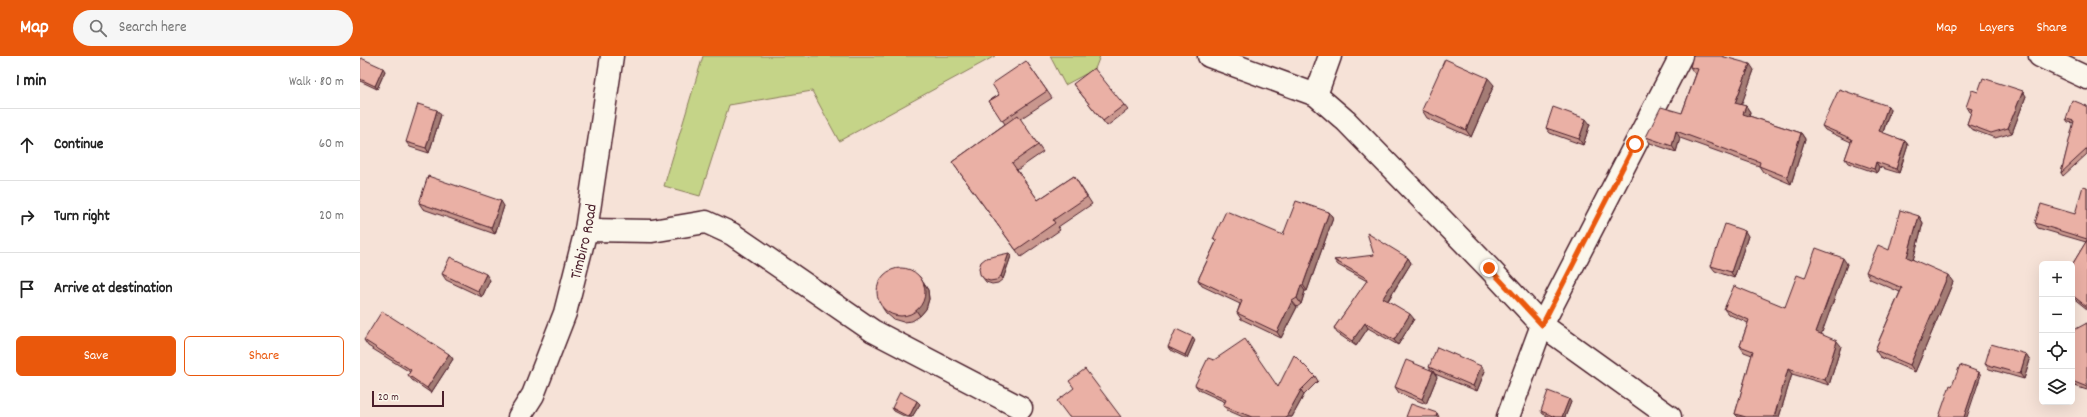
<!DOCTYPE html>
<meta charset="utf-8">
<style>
:root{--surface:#fff;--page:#f6f6f6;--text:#222;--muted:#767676;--line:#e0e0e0;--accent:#ea580c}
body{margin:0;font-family:Dekko,sans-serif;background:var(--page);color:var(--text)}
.controls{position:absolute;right:12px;bottom:12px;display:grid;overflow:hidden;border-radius:6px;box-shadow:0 4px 16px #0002}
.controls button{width:36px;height:36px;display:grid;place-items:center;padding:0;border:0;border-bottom:1px solid var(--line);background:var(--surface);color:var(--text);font:20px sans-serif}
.scale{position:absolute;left:12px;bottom:10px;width:72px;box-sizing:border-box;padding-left:4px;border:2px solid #4a1f2b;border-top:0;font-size:11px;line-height:14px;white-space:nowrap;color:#4a1f2b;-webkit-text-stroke:3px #fbf7ec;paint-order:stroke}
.stop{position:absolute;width:12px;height:12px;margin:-9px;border:3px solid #ea580c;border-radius:50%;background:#fff}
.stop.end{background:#ea580c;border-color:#fff;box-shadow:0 1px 4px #0008}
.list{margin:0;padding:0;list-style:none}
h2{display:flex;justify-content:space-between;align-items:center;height:52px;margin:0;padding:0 16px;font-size:17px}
h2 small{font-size:13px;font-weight:400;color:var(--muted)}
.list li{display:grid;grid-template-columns:26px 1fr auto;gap:12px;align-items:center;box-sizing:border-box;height:72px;padding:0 16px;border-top:1px solid var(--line)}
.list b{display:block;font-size:15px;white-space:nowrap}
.list em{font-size:13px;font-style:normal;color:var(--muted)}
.actions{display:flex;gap:8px;padding:12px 16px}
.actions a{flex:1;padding:9px 0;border:1px solid var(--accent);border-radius:6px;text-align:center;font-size:14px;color:var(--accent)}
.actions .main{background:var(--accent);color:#fff}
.icon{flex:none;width:22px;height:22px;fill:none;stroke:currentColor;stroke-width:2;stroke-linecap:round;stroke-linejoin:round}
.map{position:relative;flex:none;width:1727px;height:361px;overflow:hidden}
header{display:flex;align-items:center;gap:24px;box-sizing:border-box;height:56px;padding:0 20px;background:var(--accent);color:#fff}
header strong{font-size:19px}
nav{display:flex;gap:22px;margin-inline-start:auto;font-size:14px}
.search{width:280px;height:36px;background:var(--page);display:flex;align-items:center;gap:10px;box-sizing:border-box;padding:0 14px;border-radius:22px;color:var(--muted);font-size:15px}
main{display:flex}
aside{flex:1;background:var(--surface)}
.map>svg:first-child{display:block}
.green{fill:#c5d488;stroke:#887a5a}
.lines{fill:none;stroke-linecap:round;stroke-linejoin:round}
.minor-casing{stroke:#4a1f2b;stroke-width:25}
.tertiary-casing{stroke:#4a1f2b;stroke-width:25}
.secondary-casing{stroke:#4a1f2b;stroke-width:25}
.minor{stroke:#fbf7ec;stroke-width:22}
.tertiary{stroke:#fbf7ec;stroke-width:22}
.secondary{stroke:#fbf7ec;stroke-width:22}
.wall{fill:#c9978e;stroke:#4a1f2b}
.shaded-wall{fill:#a47b74;stroke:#4a1f2b}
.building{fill:#eab0a5;stroke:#4a1f2b}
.route{stroke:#ea580c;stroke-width:5}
.labels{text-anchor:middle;stroke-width:3;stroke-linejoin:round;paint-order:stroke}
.street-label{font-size:16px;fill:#4a1f2b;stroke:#fbf7ec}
</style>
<header>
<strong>Map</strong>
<div class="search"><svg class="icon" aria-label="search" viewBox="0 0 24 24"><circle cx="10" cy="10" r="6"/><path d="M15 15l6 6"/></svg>Search here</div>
<nav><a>Map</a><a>Layers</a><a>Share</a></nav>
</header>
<main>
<aside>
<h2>1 min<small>Walk · 80 m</small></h2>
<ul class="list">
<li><svg class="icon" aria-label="ahead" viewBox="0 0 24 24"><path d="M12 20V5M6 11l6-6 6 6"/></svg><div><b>Continue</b></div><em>60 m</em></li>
<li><svg class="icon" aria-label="right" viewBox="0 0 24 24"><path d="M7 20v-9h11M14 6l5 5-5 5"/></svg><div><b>Turn right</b></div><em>20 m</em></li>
<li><svg class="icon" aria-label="arrive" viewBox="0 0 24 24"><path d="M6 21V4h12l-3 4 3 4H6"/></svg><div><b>Arrive at destination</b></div></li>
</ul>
<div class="actions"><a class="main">Save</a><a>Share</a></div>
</aside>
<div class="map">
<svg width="1727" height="361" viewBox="0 0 1727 361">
<rect width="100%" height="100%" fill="#f6e2d7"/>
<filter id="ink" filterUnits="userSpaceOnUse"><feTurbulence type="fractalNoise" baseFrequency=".025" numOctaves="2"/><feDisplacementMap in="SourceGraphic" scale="8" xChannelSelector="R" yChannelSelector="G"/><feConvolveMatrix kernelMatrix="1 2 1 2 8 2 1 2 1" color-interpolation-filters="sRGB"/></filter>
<g filter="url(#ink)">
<g class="green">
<polygon points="343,0 635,0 479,85 452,35 369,49 340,140 304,130"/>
<polygon points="690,0 740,0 735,13 705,29"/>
</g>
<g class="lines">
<g class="minor-casing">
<g id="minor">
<polyline points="1680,0 1727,22"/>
<polyline points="956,39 970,0"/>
<polyline points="226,174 292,175 346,166 372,178 513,275 661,352"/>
<polyline points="1148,361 1182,269 1321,0"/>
</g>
</g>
<g class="tertiary-casing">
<polyline id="tertiary" points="849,0 956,39 986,65 1129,212 1182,269 1310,361"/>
</g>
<g class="secondary-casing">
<g id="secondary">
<path id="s1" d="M 159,361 L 173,339 L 205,257 L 226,174 L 252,0"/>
</g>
</g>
<use href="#minor" class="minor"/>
<use href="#tertiary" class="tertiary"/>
<use href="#secondary" class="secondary"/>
</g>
<g class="wall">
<polygon points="0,5 25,15 17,33 0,25"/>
<polygon points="666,5 692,42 660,63 683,96 657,114 678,144 714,120 732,148 698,171 700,174 661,201 592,106 645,68 629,45 639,39"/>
<polygon points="1330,11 1394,14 1381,49 1386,50 1390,56 1389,60 1441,77 1445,83 1431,128 1403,116 1399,110 1320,82 1316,96 1290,87 1286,81 1322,57 1336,18 1334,17"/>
<polygon points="713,28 764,49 768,54 747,70"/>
<polygon points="1134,29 1111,81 1067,62 1062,54"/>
<polygon points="1618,36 1666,40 1652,77 1635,82 1611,73 1607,68 1611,57 1609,56 1606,51"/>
<polygon points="1528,50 1530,54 1523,77 1545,85 1548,89 1539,117 1519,111 1517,117 1488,107 1485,103 1491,86 1465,74 1462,70"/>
<polygon points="1727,50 1727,98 1703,120 1701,117 1714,67 1708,66 1706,63"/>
<polygon points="81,59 69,97 50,91 46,86"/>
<polygon points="1230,68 1223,89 1190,77 1186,72"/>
<polygon points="1727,131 1727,253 1712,241 1712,209 1726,186 1678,172 1675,167 1715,158"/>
<polygon points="59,147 144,150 135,178 63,153"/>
<polygon points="969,156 973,162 947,235 945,235 941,248 937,251 921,282 881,263 877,257 880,248 842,230 838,224 856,186 853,183 923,179"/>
<polygon points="1559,160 1563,167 1553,204 1593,226 1555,316 1520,301 1515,294 1540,236 1510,223 1506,216 1529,194"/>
<polygon points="1388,180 1374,222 1355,215 1351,210"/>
<polygon points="649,197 651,200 643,223 638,227 632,228 626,226 620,218"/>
<polygon points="1048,202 1051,207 1028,245 1054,263 1038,289 1008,272 996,290 977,277 974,272 1007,225 978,209 974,204"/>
<polygon points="1487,208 1461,278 1481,290 1469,329 1432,318 1419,361 1378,361 1375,358 1392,299 1384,296 1380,290 1388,267 1368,258 1364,253 1425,251 1445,222"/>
<polygon points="82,218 130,224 122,241 86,224"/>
<polygon points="559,220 568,234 569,243 566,253 560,260 552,265 543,266 533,263 526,257 522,251"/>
<polygon points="1727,267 1727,334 1712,329 1712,278"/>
<polygon points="4,284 89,298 93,303 71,337 52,324 48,319 50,316 8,290"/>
<polygon points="835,284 827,302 810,294 808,291"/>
<polygon points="1666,298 1670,304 1664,323 1629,313 1625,308"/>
<polygon points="1069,311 1125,315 1117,335 1075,318 1077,321 1066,348 1039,337 1035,331 1071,314"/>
<polygon points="955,320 958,325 944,339 932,361 883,361 867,354 863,350 865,346 839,334 835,329 918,331"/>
<polygon points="557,345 560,348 552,361 546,361 534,355 532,352"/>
<polygon points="1211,346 1205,361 1190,361 1183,358 1181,355"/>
</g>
<g class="shaded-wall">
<polygon points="1390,8 1394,14 1380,53 1375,47"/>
<polygon points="23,12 25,15 17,33 15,30"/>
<polygon points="1128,22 1134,29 1111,81 1106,74"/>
<polygon points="1663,35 1666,40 1652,77 1648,72"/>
<polygon points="1386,50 1390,56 1388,64 1383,58"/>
<polygon points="1528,50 1530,54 1522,79 1519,75"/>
<polygon points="77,54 81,59 69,97 66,92"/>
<polygon points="1226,63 1230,68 1223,89 1219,83"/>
<polygon points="1316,75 1320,82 1316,96 1312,90"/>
<polygon points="1441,77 1445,83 1431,128 1427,121"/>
<polygon points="1545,85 1548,89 1539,117 1536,113"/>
<polygon points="1516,106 1519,111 1517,117 1514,113"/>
<polygon points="141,145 144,150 135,178 131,172"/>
<polygon points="969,156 973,162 947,235 943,229"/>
<polygon points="1559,160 1563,167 1552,208 1547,201"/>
<polygon points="1385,175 1388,180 1374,222 1371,216"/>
<polygon points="649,197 651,200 643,223 641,220"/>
<polygon points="1048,202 1051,207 1026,247 1023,242"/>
<polygon points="1483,202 1487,208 1460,282 1456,276"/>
<polygon points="126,218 130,224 122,241 118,235"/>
<polygon points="1588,219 1593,226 1555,316 1550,309"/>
<polygon points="559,220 568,234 569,243 566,253 560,260 556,254"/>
<polygon points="941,229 945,235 941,248 937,242"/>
<polygon points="932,245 937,251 921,282 917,276"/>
<polygon points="1050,258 1054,263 1038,289 1034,284"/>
<polygon points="1005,267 1008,272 996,290 992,285"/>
<polygon points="833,281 835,284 827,302 825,299"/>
<polygon points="1477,285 1481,290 1469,329 1465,324"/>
<polygon points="89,298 93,303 71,337 67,332"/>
<polygon points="1666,298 1670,304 1664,323 1660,318"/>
<polygon points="1121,310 1125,315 1117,335 1113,330"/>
<polygon points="1428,313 1432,318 1419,361 1414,361"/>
<polygon points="1073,315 1077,321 1066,348 1062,343"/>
<polygon points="1619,316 1621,319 1607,361 1604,361"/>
<polygon points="941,334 944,339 932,361 926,361"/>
<polygon points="1209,343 1211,346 1205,361 1202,361"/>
<polygon points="557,345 560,348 552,361 549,361"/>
<polygon points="1077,357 1079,361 1076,361"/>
</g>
<g class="building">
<polygon points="1333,0 1361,0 1390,8 1375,47 1386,50 1383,58 1441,77 1427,121 1399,110 1400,106 1316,75 1312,90 1286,81 1301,51 1322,57 1338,13 1330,11"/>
<polygon points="1,2 23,12 15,30 0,23 0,5"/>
<polygon points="1085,3 1128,22 1106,74 1062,54"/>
<polygon points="666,5 687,35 642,65 629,45 639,39 632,28"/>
<polygon points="734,12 764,49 743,65 713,28"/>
<polygon points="1623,22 1663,35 1648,72 1631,77 1607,68 1612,53 1606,51 1612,34 1618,36"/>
<polygon points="1479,33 1528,50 1519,75 1545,85 1536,113 1516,106 1514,113 1485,103 1492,83 1462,70"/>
<polygon points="1712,44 1727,50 1727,93 1701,117 1714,65 1706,63"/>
<polygon points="58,48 77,54 66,92 46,86"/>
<polygon points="1193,51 1226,63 1219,83 1186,72"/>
<polygon points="658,59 678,89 652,107 678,144 714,120 727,141 693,164 695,167 656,194 592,106"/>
<polygon points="68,120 141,145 131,172 59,147"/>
<polygon points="1723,130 1727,131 1727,183 1675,167 1681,148 1715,158"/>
<polygon points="936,145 969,156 943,229 941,229 937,242 932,245 917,276 877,257 882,245 838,224 857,184 853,183 866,155 923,179"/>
<polygon points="1540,154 1559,160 1547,201 1588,219 1550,309 1515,294 1542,232 1506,216 1518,189 1529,194"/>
<polygon points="1365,168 1385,175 1371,216 1351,210"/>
<polygon points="1007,177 1048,202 1023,242 1050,258 1034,284 1005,267 992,285 974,272 1008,223 974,204 1014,199"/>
<polygon points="1727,184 1727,251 1712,239 1712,209"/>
<polygon points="1456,192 1483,202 1456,276 1477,285 1465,324 1428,313 1414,361 1386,361 1375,358 1393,295 1380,290 1389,264 1364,253 1374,230 1425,251 1437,219 1445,222"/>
<polygon points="649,197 641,220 636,224 630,225 624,223 620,218 619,212 621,206 626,202"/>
<polygon points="90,201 126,218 118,235 82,218"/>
<circle cx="541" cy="236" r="24"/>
<polygon points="22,255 89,298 67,332 48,319 51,314 4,284"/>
<polygon points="1727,267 1727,331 1712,325 1712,278 1714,274"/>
<polygon points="816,273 833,281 825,299 808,291"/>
<polygon points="885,283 918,331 934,299 955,320 941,334 926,361 892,361 863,350 866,344 835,329 848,302 854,304"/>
<polygon points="1631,288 1666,298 1660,318 1625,308"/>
<polygon points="1077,291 1121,310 1113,330 1069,311"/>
<polygon points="1046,304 1073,315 1062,343 1035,331"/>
<polygon points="1600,309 1619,316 1604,361 1579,361 1590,329 1592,330"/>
<polygon points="725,313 761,361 709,361 697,345 714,332 709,325"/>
<polygon points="1188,335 1209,343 1202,361 1195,361 1181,355"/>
<polygon points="540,336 557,345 549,361 532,352"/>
<polygon points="1051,348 1077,357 1076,361 1046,361"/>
</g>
</g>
<g class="lines" filter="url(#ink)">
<polyline class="route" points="1129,212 1182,269 1275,88"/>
</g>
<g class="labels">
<g class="street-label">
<text dy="6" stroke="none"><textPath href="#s1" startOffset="188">Timbiro Road</textPath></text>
</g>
</g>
</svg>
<div class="controls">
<button>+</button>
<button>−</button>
<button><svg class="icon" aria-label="locate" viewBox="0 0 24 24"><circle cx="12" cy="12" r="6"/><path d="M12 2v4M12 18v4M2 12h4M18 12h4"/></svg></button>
<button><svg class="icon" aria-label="layers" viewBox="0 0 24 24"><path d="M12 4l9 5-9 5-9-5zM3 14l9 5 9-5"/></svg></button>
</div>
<div class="scale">20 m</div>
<div class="stop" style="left:1275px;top:88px"></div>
<div class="stop end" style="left:1129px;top:212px"></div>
</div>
</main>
